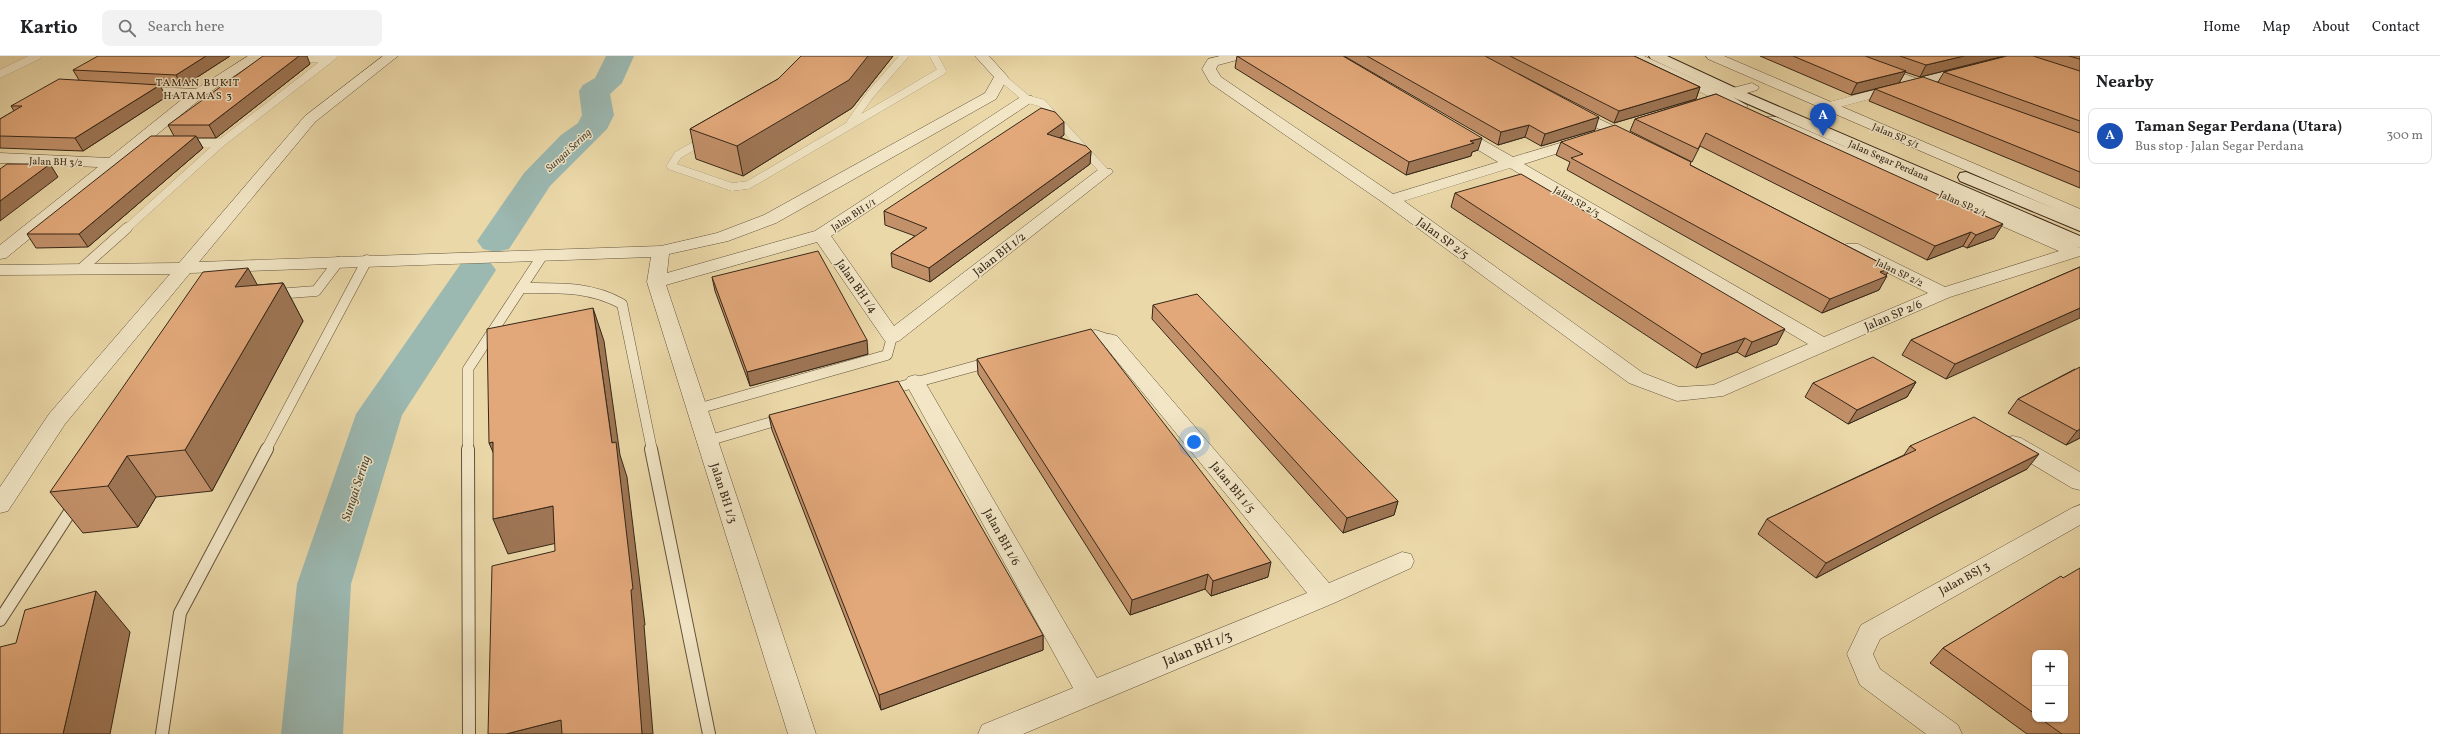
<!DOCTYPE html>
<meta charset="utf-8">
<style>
:root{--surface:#fff;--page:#f2f2f2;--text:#202124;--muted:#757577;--line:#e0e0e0;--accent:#b45309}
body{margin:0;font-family:Vollkorn,serif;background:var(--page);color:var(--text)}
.controls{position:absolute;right:12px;bottom:12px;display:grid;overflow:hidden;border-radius:8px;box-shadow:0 1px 3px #0004}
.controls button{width:36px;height:36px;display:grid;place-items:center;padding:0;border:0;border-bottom:1px solid var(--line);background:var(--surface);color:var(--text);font:20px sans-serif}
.you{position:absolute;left:1194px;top:386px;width:14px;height:14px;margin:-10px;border:3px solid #fff;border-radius:50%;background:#1a73e8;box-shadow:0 0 0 6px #1a73e833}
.badge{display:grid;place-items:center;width:26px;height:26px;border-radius:50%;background:var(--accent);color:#fff;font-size:13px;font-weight:700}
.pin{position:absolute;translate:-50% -33px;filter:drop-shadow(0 1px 2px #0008)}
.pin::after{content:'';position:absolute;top:21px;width:14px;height:12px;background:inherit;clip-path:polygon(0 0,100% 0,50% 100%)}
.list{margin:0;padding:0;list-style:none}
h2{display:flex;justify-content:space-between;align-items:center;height:52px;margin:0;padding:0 16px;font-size:17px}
h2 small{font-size:13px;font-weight:400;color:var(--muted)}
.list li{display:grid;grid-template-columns:26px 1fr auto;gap:12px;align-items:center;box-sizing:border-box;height:56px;margin:0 8px 8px;padding:0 8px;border:1px solid var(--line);border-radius:8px}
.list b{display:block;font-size:15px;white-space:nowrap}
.list p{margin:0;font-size:13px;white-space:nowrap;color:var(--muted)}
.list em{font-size:13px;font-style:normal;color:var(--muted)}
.icon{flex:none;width:22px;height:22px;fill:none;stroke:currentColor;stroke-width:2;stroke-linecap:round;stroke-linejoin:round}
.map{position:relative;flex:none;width:2080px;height:678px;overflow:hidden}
header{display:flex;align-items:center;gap:24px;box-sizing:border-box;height:56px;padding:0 20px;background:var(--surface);border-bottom:1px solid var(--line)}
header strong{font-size:19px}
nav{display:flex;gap:22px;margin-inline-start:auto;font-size:14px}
.search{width:280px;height:36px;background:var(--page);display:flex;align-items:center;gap:10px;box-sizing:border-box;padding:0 14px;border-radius:8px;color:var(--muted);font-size:15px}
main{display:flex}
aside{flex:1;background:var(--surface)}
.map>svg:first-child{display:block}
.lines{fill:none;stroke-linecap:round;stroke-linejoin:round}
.river{fill:#9bb8b1;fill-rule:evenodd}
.lane-far2-casing{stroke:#63533c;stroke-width:8}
.lane-far1-casing{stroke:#63533c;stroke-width:11}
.lane-casing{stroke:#63533c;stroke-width:14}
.street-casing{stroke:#63533c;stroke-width:1}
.secondary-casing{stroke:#362718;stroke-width:2}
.lane-far2{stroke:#f2e6c6;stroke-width:8}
.lane-far1{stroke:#f2e6c6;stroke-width:10}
.lane{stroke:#f2e6c6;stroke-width:12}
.street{fill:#f2e6c6;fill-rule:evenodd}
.secondary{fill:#f2e6c6;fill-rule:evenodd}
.wall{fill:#c29069;stroke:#362718;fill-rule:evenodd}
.shaded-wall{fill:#9e7655;stroke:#362718}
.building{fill:#e2a87a;stroke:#362718}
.labels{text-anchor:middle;stroke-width:3;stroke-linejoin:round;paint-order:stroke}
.far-street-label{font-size:10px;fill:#362718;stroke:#f2e6c6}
.far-neighbourhood-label{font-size:11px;letter-spacing:1px;fill:#362718;stroke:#f2e6c6}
.far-water-label{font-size:11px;font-style:italic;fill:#4f4b3e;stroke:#f2e6c6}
.street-label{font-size:12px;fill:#362718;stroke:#f2e6c6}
.water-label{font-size:13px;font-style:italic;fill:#4f4b3e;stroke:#f2e6c6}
.near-street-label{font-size:14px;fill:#362718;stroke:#f2e6c6}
</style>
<header>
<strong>Kartio</strong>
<div class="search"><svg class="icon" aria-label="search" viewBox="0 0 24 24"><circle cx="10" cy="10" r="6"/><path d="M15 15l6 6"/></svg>Search here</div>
<nav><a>Home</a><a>Map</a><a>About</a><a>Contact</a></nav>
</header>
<main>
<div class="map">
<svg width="2080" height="678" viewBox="0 0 2080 678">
<rect width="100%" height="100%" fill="#ebd8a8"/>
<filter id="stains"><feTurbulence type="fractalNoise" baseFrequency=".005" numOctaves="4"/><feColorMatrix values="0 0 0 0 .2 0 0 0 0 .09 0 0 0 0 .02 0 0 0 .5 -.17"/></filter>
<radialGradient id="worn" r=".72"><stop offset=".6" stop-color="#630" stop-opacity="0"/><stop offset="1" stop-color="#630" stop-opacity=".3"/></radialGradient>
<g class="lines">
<g class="river">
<polygon points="606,0 634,0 622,27 610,38 614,59 607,73 550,130 509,193 496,196 483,193 477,185 524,117 561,79 578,67 582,59 579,35 583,29 595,22"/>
<polygon points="476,202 490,206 496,214 402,359 351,528 343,678 281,678 297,528 356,358 462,206"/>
</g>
<g class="lane-far2-casing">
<g id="lane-far2">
<polyline points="295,2 327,3"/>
<polyline points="0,18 37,0"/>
<polyline points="1001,21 1027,43 1042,47 1105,116"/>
<polyline points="1918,26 1955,17"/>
<polyline points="1829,50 1885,35"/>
<polyline points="851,66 870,39 904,0"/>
<polyline points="704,84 678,99 671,110 732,131 748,129 942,15 934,0"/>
<polyline points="187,87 221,87"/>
<polyline points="126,173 221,87 333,0"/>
</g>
</g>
<g class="lane-far1-casing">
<g id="lane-far1">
<polyline points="81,213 127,172"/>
<path d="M 521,232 C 557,232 590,230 622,248 L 652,394"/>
<polyline points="276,238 316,235 338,206"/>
<polyline points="1083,282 1095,279 1110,284"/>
<polyline points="888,334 990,306"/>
<polyline points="697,353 887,299 892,281"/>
<polyline points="707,385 782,363"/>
<polyline points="266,394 367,204"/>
<polyline points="468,394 468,313 542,200"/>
</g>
</g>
<g class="lane-casing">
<g id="lane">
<polyline points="468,393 469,678"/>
<polyline points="651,393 709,678"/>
<polyline points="0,564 75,448"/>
<polyline points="162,678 180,557 267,393"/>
</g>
</g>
<g class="street-casing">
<g id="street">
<polygon points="248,0 264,0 204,40 6,202 0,203 0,189 98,111 0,107 0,97 109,102 186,40 133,37 126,33 128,30 196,33"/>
<polygon points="383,0 398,0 315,66 199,206 661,190 717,177 764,159 985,37 994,21 975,0 989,0 1008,21 996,43 776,167 728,185 669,198 667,217 815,175 1022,40 1032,40 1034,43 1032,46 831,180 894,270 1099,113 1111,113 1113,116 899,285 892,287 885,285 817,186 666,229 816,678 788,678 647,226 651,201 190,217 65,368 8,455 0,457 0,431 49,358 170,218 0,219 0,209 179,207 305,60"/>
<path d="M 1220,0 L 1243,0 L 1241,3 L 1218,9 L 1216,13 L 1221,21 L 1393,138 L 1498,106 L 1450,77 L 1447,74 L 1450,71 L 1460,71 L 1513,101 L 1580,81 L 1590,81 L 1593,84 L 1590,87 L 1524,108 L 1824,281 L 1928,237 L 1846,196 L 1843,192 L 1846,188 L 1858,188 L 1945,231 L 2059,195 L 1766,67 L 1764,64 L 1766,61 L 1776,61 L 2080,192 L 2080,200 L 1950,241 L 1723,340 L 1677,345 L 1629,327 L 1385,148 L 1210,27 L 1202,13 L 1208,3 ZM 1510,112 L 1808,288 L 1713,329 L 1679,331 L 1643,317 L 1404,145 Z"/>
<polygon points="1626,0 1644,0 1721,35 1752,27 1759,31 1757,34 1733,41 1748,50 1741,54 1719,45 1709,45 1708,40"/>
<polygon points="1706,0 1724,0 2080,153 2080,164 1708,3"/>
<polygon points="1838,0 1857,0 1939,31 1941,34 1934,38 1929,37 1840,3"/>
<polygon points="1572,50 1637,81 1640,84 1637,87 1627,87 1567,57 1565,54 1567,51"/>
<polygon points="1110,278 1117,280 1329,527 1402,496 1411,498 1414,505 1411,512 1334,547 1023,678 978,678 982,669 1073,632 905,326 908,321 915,319 922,321 925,326 1097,622 1307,537 1103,288 1100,284 1103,280"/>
<polygon points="2013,380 2021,382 2080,416 2080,434 2072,432 2005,392 2002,387 2005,382"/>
<polygon points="2080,449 2080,469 1880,583 1873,598 1880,613 1958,669 1962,678 1926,678 1860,629 1847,598 1861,569 2072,452"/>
</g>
</g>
<g class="secondary-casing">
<g id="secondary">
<polygon points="1649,0 1667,0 1740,34 2080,180 2080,192 2063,187 1730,40 1651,3"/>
<polygon points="1966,116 2080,163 2080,175 1960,125 1958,121 1960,117"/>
</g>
</g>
<use href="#lane-far2" class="lane-far2"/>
<use href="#lane-far1" class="lane-far1"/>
<use href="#lane" class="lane"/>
<use href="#street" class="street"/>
<use href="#secondary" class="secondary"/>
</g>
<g class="wall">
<polygon points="230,0 182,31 160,30 166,41 83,95 0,92 0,63 14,55 11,50 79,24 73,14"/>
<polygon points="801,0 893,0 852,52 743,120 696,103 690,73 778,23"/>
<polygon points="1237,0 1478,94 1472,96 1471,100 1406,119 1235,12"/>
<polygon points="1344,0 1634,0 1700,31 1696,43 1614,67 1519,18 1595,74 1541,90 1525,81 1498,89"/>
<polygon points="1760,0 2004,0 1920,21 1905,16 1899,27 1851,39"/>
<polygon points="2007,0 2080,0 2080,132 1869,45 1875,33 1938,26 1944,16"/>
<polygon points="310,8 216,82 197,82 203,92 88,191 36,192 27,178 174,80 168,69"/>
<polygon points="1716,38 1994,182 1967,192 1963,190 1927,204 1700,90 1692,106 1630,75 1635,63"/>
<polygon points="1064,79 1060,81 1091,95 1090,108 930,226 892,211 891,197 915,180 885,169 884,155"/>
<polygon points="1561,86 1690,109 1890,212 1886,219 1879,234 1822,257 1567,114 1570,106 1556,99"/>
<polygon points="1455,137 1777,288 1745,301 1737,296 1696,312 1451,151"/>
<polygon points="2080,211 1946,323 1902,299 1911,284"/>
<polygon points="712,221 868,298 750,330 715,235"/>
<polygon points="283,227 303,265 212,435 156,441 138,471 83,477 50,436 257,229"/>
<polygon points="1153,249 1398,445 1394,459 1343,477 1152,263"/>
<polygon points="977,303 1268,521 1211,540 1205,533 1130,559 978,318"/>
<polygon points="2075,313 2080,382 2066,389 2008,357 2018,343"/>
<polygon points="1916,326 1907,341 1848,368 1805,341 1813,327"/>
<polygon points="769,360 1043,579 1043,594 881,654 772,374"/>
<polygon points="1910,390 2027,413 1934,460 1816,522 1758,478 1767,463 1904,399"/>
<path d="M 2063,522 L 2080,678 L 2027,678 L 1930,607 L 1943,592 ZM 2035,597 L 2065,663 L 2035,663 Z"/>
</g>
<g class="shaded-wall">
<polygon points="206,0 230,0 182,31 176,19"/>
<polygon points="299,0 307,0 310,8 216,82 209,69"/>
<polygon points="868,0 893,0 852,52 743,120 737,90"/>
<polygon points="1964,0 2004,0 1920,21 1926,9"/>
<polygon points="1906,15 1899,27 1851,39 1857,27"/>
<polygon points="160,29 166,41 83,95 75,82"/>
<polygon points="1700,31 1696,43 1614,67 1619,55"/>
<polygon points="1599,61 1595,74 1541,90 1545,78"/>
<polygon points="1064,66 1064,79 1047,90 1047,78"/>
<polygon points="1529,69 1525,81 1498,89 1501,76"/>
<polygon points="196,80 203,92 88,191 79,178"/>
<polygon points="1482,82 1478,94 1472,96 1471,100 1406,119 1409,106 1470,85"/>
<polygon points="1091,95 1090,108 930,226 929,212"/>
<polygon points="50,108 58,121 0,165 0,145"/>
<polygon points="2003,168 1994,182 1967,192 1976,179"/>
<polygon points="1971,176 1963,190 1927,204 1935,190"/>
<polygon points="248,212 269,250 235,231"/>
<polygon points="1890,212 1885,221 1887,220 1879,234 1822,257 1830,243 1880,216"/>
<polygon points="283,227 303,265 212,435 185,394"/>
<polygon points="593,252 604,285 620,399 627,421 645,569 644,569 653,678 642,678 612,387"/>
<polygon points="2080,252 2080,262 1946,323 1955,308"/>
<polygon points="1785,273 1777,288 1745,301 1752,286"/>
<polygon points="1745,282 1737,296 1696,312 1702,298"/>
<polygon points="867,284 868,298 750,330 747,316"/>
<polygon points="1916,326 1907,341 1848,368 1857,354"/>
<polygon points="2080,373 2080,382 2066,389 2077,375"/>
<polygon points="493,386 504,421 489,387"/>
<polygon points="2039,398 2027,413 1934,460 1816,522 1826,507 1945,445"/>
<polygon points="127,400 156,441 138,471 108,430"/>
<polygon points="1398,445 1394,459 1343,477 1347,462"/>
<polygon points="553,450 566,485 508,498 493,463"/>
<polygon points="1271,506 1268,521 1211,540 1213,525"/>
<polygon points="1208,518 1205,533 1130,559 1132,544"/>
<polygon points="96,535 130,576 110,678 63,678"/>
<polygon points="1043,579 1043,594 881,654 879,639"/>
<polygon points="561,664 568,678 506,678"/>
</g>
<g class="building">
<polygon points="98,0 206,0 176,19 73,14"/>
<polygon points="263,0 299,0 209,69 168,69"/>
<polygon points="801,0 868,0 849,24 737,90 690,73 778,23"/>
<polygon points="1237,0 1343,0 1482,82 1470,85 1474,87 1409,106"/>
<polygon points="1367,0 1485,0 1599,61 1545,78 1529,69 1501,76"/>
<polygon points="1510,0 1634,0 1700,31 1619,55"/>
<polygon points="1793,0 1865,0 1906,15 1857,27"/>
<polygon points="1900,0 1964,0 1926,9"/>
<polygon points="2007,0 2033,0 2080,15 2080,65 1944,16"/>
<polygon points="2069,0 2080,0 2080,3"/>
<polygon points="1923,21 2080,77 2080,116 1875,33"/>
<polygon points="59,23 160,29 75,82 0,80 0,63 22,50 11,50"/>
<polygon points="1716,38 2003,168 1976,179 1971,176 1935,190 1706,77 1698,93 1635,63"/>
<polygon points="1041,52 1055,56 1064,66 1047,78 1086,90 1091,95 929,212 891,197 927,172 884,155"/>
<polygon points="1615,69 1691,106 1690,109 1890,212 1880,216 1887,220 1830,243 1571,102 1583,98 1561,86"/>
<polygon points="151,80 196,80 79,178 27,178"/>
<polygon points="7,108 50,108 0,145 0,113"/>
<polygon points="1521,118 1785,273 1752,286 1745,282 1702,298 1455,137"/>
<polygon points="818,195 867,284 747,316 712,221"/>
<polygon points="2080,211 2080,252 1955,308 1911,284"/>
<polygon points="248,212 235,231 283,227 185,394 127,400 108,430 50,436 203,216"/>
<polygon points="1197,238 1398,445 1347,462 1153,249"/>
<polygon points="593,252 612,387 616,386 633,533 631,534 642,678 562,678 561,664 506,678 488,678 492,510 555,495 553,450 493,463 493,386 489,387 487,273"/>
<polygon points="1091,273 1271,506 1213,525 1208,518 1132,544 977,303"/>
<polygon points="1873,301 1916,326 1857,354 1813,327"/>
<polygon points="2080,311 2080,373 2077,375 2018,343"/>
<polygon points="898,325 1043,579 879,639 769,359"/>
<polygon points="1974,361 2039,398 1945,445 1826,507 1767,463 1916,394 1910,390"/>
<polygon points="2080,512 2080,678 2062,678 2041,663 2065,663 2065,597 2035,597 2035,658 1943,592 2061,520 2063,522"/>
<polygon points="96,535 63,678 0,678 0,591 16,587 25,554"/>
</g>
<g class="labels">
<g class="far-street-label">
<text transform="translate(1896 79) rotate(23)" y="4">Jalan SP 5/1</text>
<text transform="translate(1889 104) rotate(24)" y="4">Jalan Segar Perdana</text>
<text transform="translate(56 105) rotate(2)" y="4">Jalan BH 3/2</text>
<text transform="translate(1577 145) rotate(30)" y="4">Jalan SP 2/3</text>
<text transform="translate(1963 147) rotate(24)" y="4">Jalan SP 2/1</text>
<text transform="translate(853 158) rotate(-33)" y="4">Jalan BH 1/1</text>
<text transform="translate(1900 216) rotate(26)" y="4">Jalan SP 2/2</text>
</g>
<g class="far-neighbourhood-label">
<text x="198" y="30">TAMAN BUKIT<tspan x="198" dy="13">HATAMAS 3</tspan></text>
</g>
<g class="far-water-label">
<text transform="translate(568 94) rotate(-43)" y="4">Sungai Sering</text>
</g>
<g class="street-label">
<text transform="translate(1443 182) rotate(36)" y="4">Jalan SP 2/5</text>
<text transform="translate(999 198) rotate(-38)" y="4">Jalan BH 1/2</text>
<text transform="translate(857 230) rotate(55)" y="4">Jalan BH 1/4</text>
<text transform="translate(1893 259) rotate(-23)" y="4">Jalan SP 2/6</text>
<text transform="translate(1233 431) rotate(50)" y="4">Jalan BH 1/5</text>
<text transform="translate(724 437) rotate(72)" y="4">Jalan BH 1/3</text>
<text transform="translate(1002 481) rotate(61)" y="4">Jalan BH 1/6</text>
<text transform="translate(1964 522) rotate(-29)" y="4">Jalan BSJ 3</text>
</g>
<g class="water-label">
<text transform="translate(355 432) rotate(-72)" y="5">Sungai Sering</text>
</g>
<g class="near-street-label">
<text transform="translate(1197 592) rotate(-22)" y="5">Jalan BH 1/3</text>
</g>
</g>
<rect width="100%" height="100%" filter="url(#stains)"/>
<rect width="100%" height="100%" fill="url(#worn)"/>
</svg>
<div class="controls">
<button>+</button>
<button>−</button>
</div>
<div class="you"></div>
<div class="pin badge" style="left:1823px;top:80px;background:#1a4fb4">A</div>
</div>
<aside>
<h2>Nearby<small></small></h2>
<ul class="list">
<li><span class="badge" style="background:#1a4fb4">A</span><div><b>Taman Segar Perdana (Utara)</b><p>Bus stop · Jalan Segar Perdana</p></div><em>300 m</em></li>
</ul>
</aside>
</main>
